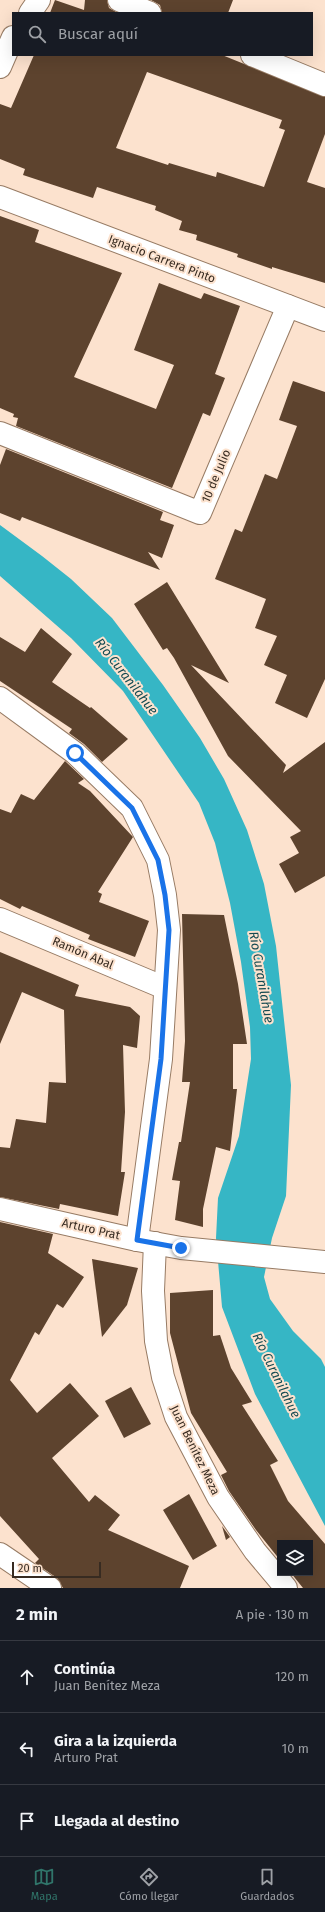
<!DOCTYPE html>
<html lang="es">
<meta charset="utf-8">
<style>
:root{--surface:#171b24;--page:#20242c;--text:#f1f3f6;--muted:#9ea1a6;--line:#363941;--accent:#30756a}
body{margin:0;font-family:"Fira Sans",sans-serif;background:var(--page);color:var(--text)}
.controls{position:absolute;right:12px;bottom:12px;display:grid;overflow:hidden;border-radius:0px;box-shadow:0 4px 16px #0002}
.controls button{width:36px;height:36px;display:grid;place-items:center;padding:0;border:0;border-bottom:1px solid var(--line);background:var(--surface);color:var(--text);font:20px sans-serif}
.scale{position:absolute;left:12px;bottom:10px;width:89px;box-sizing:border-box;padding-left:4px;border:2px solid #372b21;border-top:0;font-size:11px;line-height:14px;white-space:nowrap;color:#372b21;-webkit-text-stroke:3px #fce2ce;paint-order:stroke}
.stop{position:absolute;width:12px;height:12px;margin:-9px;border:3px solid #1a73e8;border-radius:50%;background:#fff}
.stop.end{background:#1a73e8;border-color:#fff;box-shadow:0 1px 4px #0008}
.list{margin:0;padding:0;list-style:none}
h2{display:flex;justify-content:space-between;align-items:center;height:52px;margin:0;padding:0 16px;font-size:17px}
h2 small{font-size:13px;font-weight:400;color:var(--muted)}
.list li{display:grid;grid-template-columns:26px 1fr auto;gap:12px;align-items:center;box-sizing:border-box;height:72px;padding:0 16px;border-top:1px solid var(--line)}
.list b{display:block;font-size:15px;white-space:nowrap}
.list p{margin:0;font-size:13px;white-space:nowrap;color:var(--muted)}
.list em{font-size:13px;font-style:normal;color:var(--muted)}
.icon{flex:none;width:22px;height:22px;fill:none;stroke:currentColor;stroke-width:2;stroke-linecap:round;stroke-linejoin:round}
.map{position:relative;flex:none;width:325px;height:1588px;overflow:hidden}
.search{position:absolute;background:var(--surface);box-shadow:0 4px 16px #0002;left:12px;right:12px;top:12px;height:44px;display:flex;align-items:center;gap:10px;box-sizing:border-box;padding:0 14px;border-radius:0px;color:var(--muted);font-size:15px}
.sheet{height:268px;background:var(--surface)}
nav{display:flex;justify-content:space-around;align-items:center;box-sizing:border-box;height:56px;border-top:1px solid var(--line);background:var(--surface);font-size:11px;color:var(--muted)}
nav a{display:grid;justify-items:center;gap:2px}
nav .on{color:var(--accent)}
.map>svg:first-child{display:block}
.water{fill:#36b6c5}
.building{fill:#5d432e;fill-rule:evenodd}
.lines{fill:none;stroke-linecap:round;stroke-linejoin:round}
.minor-casing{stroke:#977b64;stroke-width:24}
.tertiary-casing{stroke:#977b64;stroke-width:24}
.minor{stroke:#fff;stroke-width:22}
.tertiary{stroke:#fff;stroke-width:22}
.route{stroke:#1a73e8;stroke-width:5}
.labels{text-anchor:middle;stroke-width:4;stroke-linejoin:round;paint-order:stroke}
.street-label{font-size:12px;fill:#372b21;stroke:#fce2ce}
.water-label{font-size:13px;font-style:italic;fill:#144a51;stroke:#fce2ce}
</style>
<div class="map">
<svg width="325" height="1588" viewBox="0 0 325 1588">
<rect width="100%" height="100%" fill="#fce2ce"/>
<polygon class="water" points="0,525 42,556 71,579 112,618 163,685 200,738 224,779 247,830 264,884 276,946 291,1085 286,1196 272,1238 264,1277 270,1299 293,1331 321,1359 325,1367 325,1526 255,1394 222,1307 216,1238 218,1198 239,1136 251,1059 250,1027 241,962 230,903 215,843 199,803 123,691 71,638 0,576"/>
<g class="building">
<polygon points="55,0 84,10 85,0 107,0 109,8 118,13 50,13"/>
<polygon points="151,0 233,0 228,13 162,13 160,5"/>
<path d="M 34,55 L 222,55 L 325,97 L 325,134 L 307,182 L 325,188 L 325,283 L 272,267 L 272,269 L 237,257 L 238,254 L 196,240 L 197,235 L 179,230 L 182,221 L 155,210 L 156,206 L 97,187 L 93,198 L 23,175 L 25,169 L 0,159 L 0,104 L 11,108 ZM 147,72 L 282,120 L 279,128 L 285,130 L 264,187 L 217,172 L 216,177 L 169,163 L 168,165 L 116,148 Z"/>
<polygon points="0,216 39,230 35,242 122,273 74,377 156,409 174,365 134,350 159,283 201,299 204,293 240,306 215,374 225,378 210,416 203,413 172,488 16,426 18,418 13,417 14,414 0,408"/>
<polygon points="293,381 325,392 325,679 307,718 275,703 287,675 264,665 277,636 255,628 266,599 215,579 235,529 242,532 265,474 277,479 297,426 279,420"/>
<polygon points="6,449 163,512 160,520 174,525 162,558 148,552 160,570 22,517 20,521 0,513 0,465"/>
<polygon points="167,582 229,683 191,665 286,765 283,773 325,742 325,876 295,893 279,864 299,853 290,837 301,831 228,756 174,658 167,648 163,650 134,604"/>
<polygon points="41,628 72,654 52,682 90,708 91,707 128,739 102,762 84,744 69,733 72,729 0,681 0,637 25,652"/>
<polygon points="65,761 84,779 78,783 90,791 133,837 98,892 102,894 99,902 149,921 135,957 88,939 90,935 22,906 20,909 0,899 0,809 11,813 21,794 34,800"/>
<polygon points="182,914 224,915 238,984 247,1044 233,1044 233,1089 237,1089 230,1151 216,1147 203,1209 203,1227 175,1220 180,1181 172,1180 179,1142 181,1142 190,1082 182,1082 185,1041"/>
<polygon points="0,952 79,985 75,996 130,1007 140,1016 137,1048 123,1045 125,1112 121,1172 125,1172 118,1216 60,1204 59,1209 0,1197 0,1147 10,1148 16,1119 46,1123 49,1082 66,1083 64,1010 22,992 0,1044"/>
<polygon points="0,1222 53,1234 48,1253 84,1277 63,1308 57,1304 39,1335 35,1332 10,1380 37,1413 70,1383 99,1416 52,1458 89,1502 95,1495 120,1515 108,1530 189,1566 180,1588 63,1588 57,1578 35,1563 39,1559 0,1516"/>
<polygon points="92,1259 138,1268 127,1305 102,1337"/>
<polygon points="213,1290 213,1336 220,1335 231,1368 252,1402 242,1405 278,1461 270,1465 288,1501 325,1544 325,1588 303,1588 291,1573 310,1573 310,1543 280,1543 280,1560 256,1530 229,1491 221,1475 227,1472 191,1413 170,1333 170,1293"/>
<polygon points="131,1387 151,1424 124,1438 105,1401"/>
<polygon points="189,1494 217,1546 193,1560 163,1510"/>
<polygon points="222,1526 230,1537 226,1540"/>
</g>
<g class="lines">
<g class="minor-casing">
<g id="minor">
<polyline points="119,0 150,13"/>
<polyline points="30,13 39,0"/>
<polyline points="252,55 325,85"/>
<polyline points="0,67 13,37"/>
<polyline points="0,433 200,513 288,306"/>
<polyline points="0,698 75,753 132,808 158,860 165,895 169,930 161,1059 137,1240"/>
<polyline points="0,919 165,988"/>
<polyline points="155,1243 153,1291 156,1341 163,1377 176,1417 218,1497 255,1551 286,1588"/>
<polyline points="0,1554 50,1588"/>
</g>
</g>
<g class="tertiary-casing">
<g id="tertiary">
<polyline points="0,197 325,320"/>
<polyline points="0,1209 137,1240 181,1248 325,1262"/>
</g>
</g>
<use href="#minor" class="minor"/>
<use href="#tertiary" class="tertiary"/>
</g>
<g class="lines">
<polyline class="route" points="75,753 132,808 158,860 165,895 169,930 161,1059 137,1240 181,1248"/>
</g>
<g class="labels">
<g class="street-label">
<text transform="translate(162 259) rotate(21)" y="4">Ignacio Carrera Pinto</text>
<text transform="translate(216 476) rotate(-67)" y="4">10 de Julio</text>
<text transform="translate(83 953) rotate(23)" y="4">Ramón Abal</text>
<text transform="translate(91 1229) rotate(13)" y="4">Arturo Prat</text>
<text transform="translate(195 1450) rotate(64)" y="4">Juan Benítez Meza</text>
</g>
<g class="water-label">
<text transform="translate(127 676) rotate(52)" y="5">Río Curanilahue</text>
<text transform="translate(262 977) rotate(80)" y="5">Río Curanilahue</text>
<text transform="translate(277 1375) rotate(64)" y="5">Río Curanilahue</text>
</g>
</g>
</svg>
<div class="controls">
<button><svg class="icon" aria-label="layers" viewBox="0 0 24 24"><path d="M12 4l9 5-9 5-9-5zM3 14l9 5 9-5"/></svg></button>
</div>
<div class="scale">20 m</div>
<div class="stop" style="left:75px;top:753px"></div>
<div class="stop end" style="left:181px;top:1248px"></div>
<div class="search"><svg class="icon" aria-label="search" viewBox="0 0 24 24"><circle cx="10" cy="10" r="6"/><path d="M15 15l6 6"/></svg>Buscar aquí</div>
</div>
<section class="sheet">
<h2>2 min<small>A pie · 130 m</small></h2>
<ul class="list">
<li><svg class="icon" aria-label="ahead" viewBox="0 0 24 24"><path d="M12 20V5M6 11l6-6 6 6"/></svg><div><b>Continúa</b><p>Juan Benítez Meza</p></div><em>120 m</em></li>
<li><svg class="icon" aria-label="left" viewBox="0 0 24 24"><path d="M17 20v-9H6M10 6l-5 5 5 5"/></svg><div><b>Gira a la izquierda</b><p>Arturo Prat</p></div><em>10 m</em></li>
<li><svg class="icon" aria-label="arrive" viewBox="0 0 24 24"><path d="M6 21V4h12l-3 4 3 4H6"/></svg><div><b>Llegada al destino</b></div></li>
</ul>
</section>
<nav>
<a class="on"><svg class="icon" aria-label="map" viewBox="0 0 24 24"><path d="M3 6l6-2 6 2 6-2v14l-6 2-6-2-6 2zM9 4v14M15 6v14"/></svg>Mapa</a>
<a><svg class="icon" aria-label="directions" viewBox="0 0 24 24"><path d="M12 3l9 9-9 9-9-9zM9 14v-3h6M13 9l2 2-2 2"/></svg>Cómo llegar</a>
<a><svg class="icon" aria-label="saved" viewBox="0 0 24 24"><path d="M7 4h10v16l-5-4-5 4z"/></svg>Guardados</a>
</nav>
